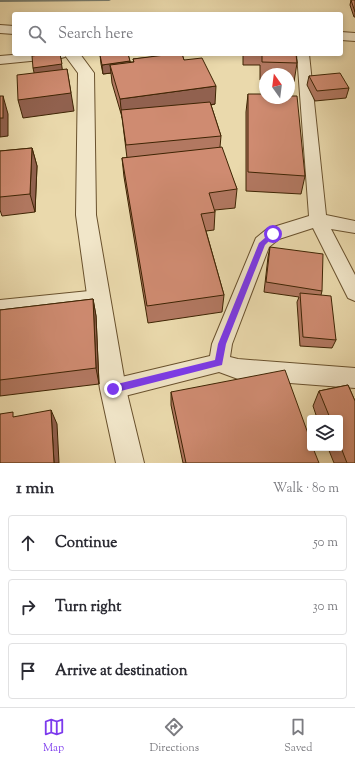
<!DOCTYPE html>
<meta charset="utf-8">
<style>
:root{--surface:#fff;--page:#f7f7f7;--text:#2b2b33;--muted:#7c7c81;--line:#e1e1e2;--accent:#7c3aed}
body{margin:0;font-family:"Sorts Mill Goudy",serif;background:var(--page);color:var(--text)}
.controls{position:absolute;right:12px;bottom:12px;display:grid;overflow:hidden;border-radius:4px;box-shadow:0 2px 6px #0003}
.controls button{width:36px;height:36px;display:grid;place-items:center;padding:0;border:0;border-bottom:1px solid var(--line);background:var(--surface);color:var(--text);font:20px sans-serif}
.compass{position:absolute;left:259px;top:68px;width:36px;height:36px;border-radius:50%;background:var(--surface);box-shadow:0 2px 6px #0003;rotate:346deg}
.stop{position:absolute;width:12px;height:12px;margin:-9px;border:3px solid #7c3aed;border-radius:50%;background:#fff}
.stop.end{background:#7c3aed;border-color:#fff;box-shadow:0 1px 4px #0008}
.list{margin:0;padding:0;list-style:none}
h2{display:flex;justify-content:space-between;align-items:center;height:52px;margin:0;padding:0 16px;font-size:17px}
h2 small{font-size:13px;font-weight:400;color:var(--muted)}
.list li{display:grid;grid-template-columns:26px 1fr auto;gap:12px;align-items:center;box-sizing:border-box;height:56px;margin:0 8px 8px;padding:0 8px;border:1px solid var(--line);border-radius:4px}
.list b{display:block;font-size:15px;white-space:nowrap}
.list em{font-size:13px;font-style:normal;color:var(--muted)}
.icon{flex:none;width:22px;height:22px;fill:none;stroke:currentColor;stroke-width:2;stroke-linecap:round;stroke-linejoin:round}
.map{position:relative;flex:none;width:355px;height:463px;overflow:hidden}
.search{position:absolute;background:var(--surface);box-shadow:0 2px 6px #0003;left:12px;right:12px;top:12px;height:44px;display:flex;align-items:center;gap:10px;box-sizing:border-box;padding:0 14px;border-radius:4px;color:var(--muted);font-size:15px}
.sheet{height:244px;background:var(--surface)}
nav{display:flex;justify-content:space-around;align-items:center;box-sizing:border-box;height:56px;border-top:1px solid var(--line);background:var(--surface);font-size:11px;color:var(--muted)}
nav a{display:grid;justify-items:center;gap:2px}
nav .on{color:var(--accent)}
.map>svg:first-child{display:block}
.lines{fill:none;stroke-linecap:round;stroke-linejoin:round}
.stream{fill:#777c6e;fill-rule:evenodd}
.minor-casing{stroke:#69512d;stroke-width:2}
.tertiary-casing{stroke:#69512d;stroke-width:2}
.minor{fill:#f1e6c9;fill-rule:evenodd}
.tertiary{fill:#f1e6c9;fill-rule:evenodd}
.wall{fill:#b27861;stroke:#3e2403}
.shaded-wall{fill:#91614f;stroke:#3e2403}
.building{fill:#cf8b71;stroke:#3e2403}
.route{fill:#7c3aed}
</style>
<div class="map">
<svg width="355" height="463" viewBox="0 0 355 463">
<rect width="100%" height="100%" fill="#ead9ac"/>
<filter id="stains"><feTurbulence type="fractalNoise" baseFrequency=".005" numOctaves="4"/><feColorMatrix values="0 0 0 0 .2 0 0 0 0 .09 0 0 0 0 .02 0 0 0 .5 -.17"/></filter>
<radialGradient id="worn" r=".72"><stop offset=".6" stop-color="#630" stop-opacity="0"/><stop offset="1" stop-color="#630" stop-opacity=".3"/></radialGradient>
<g class="lines">
<polygon class="stream" points="0,0 111,0 109,1 0,2"/>
<g class="minor-casing">
<g id="minor">
<polygon points="24,54 67,54 65,57 61,58 0,64 0,56"/>
<polygon points="297,54 309,54 326,215 355,221 355,233 331,229 355,275 355,301 348,298 313,228 279,239 269,247 232,344 230,357 238,359 355,368 355,388 238,379 219,372 113,399 105,396 102,389 105,382 113,379 210,356 212,344 256,238 267,229 309,216"/>
<polygon points="99,290 106,292 108,298 106,304 99,306 0,316 0,300"/>
</g>
</g>
<g class="tertiary-casing">
<g id="tertiary">
<polygon points="0,25 14,26 14,34 0,33"/>
<polygon points="341,32 355,33 355,41 341,40"/>
<polygon points="64,54 80,54 94,73 96,215 126,389 144,463 116,463 100,389 76,215 78,73"/>
</g>
</g>
<use href="#minor" class="minor"/>
<use href="#tertiary" class="tertiary"/>
</g>
<g class="wall">
<polygon points="351,0 355,0 355,17 354,17 350,5"/>
<polygon points="102,54 128,54 130,62 134,62 133,59 152,57 151,54 182,54 184,60 215,104 211,105 221,136 220,147 237,189 235,208 215,210 215,212 214,230 206,231 224,295 222,312 148,323 124,177 122,158 127,158 122,117 112,83 111,73 103,74 101,64 100,55"/>
<polygon points="243,54 296,54 297,63 294,82 289,81 289,74 265,74 265,80 260,80 260,65 243,65"/>
<polygon points="309,76 349,88 346,98 315,101 307,85"/>
<polygon points="248,94 305,176 301,194 246,191 246,112"/>
<polygon points="32,148 37,166 35,212 2,216 0,210 0,151"/>
<polygon points="270,247 322,291 321,295 336,340 332,348 300,346 297,302 299,297 264,292 268,257"/>
<polygon points="93,299 96,316 99,384 0,396 0,310"/>
<polygon points="348,385 355,401 355,463 334,463 328,448 340,448 340,418 317,418 313,406 319,391"/>
<polygon points="171,392 319,463 183,463 171,405"/>
</g>
<g class="shaded-wall">
<polygon points="60,54 63,74 35,77 33,68"/>
<polygon points="130,61 131,71 110,65 111,73 103,74 102,65"/>
<polygon points="67,69 74,111 23,118 18,100"/>
<polygon points="216,86 215,104 122,118 120,99"/>
<polygon points="3,96 8,114 8,136 0,137 0,118"/>
<polygon points="32,148 37,166 35,212 30,194"/>
<polygon points="93,299 96,316 99,384 96,368"/>
<polygon points="51,410 57,424 59,463 54,463"/>
</g>
<g class="building">
<polygon points="351,0 355,0 355,12"/>
<polygon points="46,54 60,54 62,64 33,68 32,56"/>
<polygon points="103,54 128,54 130,61 102,65 100,55"/>
<polygon points="155,54 173,54 156,56"/>
<polygon points="173,54 182,54 184,60 202,58 216,86 120,99 110,65 134,62 133,59"/>
<polygon points="262,54 296,54 297,63 262,62"/>
<polygon points="67,69 71,93 18,100 17,75"/>
<polygon points="340,73 349,88 317,91 309,76"/>
<polygon points="248,94 265,94 265,98 289,98 289,96 297,96 305,176 248,172"/>
<rect x="0" y="96" width="3" height="22"/>
<polygon points="210,102 221,136 126,145 121,110"/>
<polygon points="222,147 237,189 209,193 215,212 201,214 224,295 147,306 122,158"/>
<polygon points="32,148 30,194 0,197 0,151"/>
<polygon points="270,247 323,254 322,291 266,282"/>
<polygon points="300,293 331,296 336,340 303,337"/>
<polygon points="93,299 96,368 0,380 0,310"/>
<polygon points="285,370 310,439 310,448 313,448 319,463 186,463 171,392"/>
<polygon points="348,385 355,401 355,463 347,463 340,445 340,418 330,418 319,391"/>
<polygon points="51,410 54,463 0,463 0,414 13,412 13,417"/>
</g>
<polygon class="route" points="273,231 276,234 265,245 226,344 222,365 113,393 110,392 109,389 113,385 215,360 218,344 259,243"/>
<rect width="100%" height="100%" filter="url(#stains)"/>
<rect width="100%" height="100%" fill="url(#worn)"/>
</svg>
<div class="controls">
<button><svg class="icon" aria-label="layers" viewBox="0 0 24 24"><path d="M12 4l9 5-9 5-9-5zM3 14l9 5 9-5"/></svg></button>
</div>
<svg class="compass" viewBox="-18 -18 36 36"><path d="M0-13l5 13h-10z" fill="#e53935"/><path d="M0 13l5-13h-10z" fill="#7c7c81"/></svg>
<div class="stop" style="left:273px;top:234px"></div>
<div class="stop end" style="left:113px;top:389px"></div>
<div class="search"><svg class="icon" aria-label="search" viewBox="0 0 24 24"><circle cx="10" cy="10" r="6"/><path d="M15 15l6 6"/></svg>Search here</div>
</div>
<section class="sheet">
<h2>1 min<small>Walk · 80 m</small></h2>
<ul class="list">
<li><svg class="icon" aria-label="ahead" viewBox="0 0 24 24"><path d="M12 20V5M6 11l6-6 6 6"/></svg><div><b>Continue</b></div><em>50 m</em></li>
<li><svg class="icon" aria-label="right" viewBox="0 0 24 24"><path d="M7 20v-9h11M14 6l5 5-5 5"/></svg><div><b>Turn right</b></div><em>30 m</em></li>
<li><svg class="icon" aria-label="arrive" viewBox="0 0 24 24"><path d="M6 21V4h12l-3 4 3 4H6"/></svg><div><b>Arrive at destination</b></div></li>
</ul>
</section>
<nav>
<a class="on"><svg class="icon" aria-label="map" viewBox="0 0 24 24"><path d="M3 6l6-2 6 2 6-2v14l-6 2-6-2-6 2zM9 4v14M15 6v14"/></svg>Map</a>
<a><svg class="icon" aria-label="directions" viewBox="0 0 24 24"><path d="M12 3l9 9-9 9-9-9zM9 14v-3h6M13 9l2 2-2 2"/></svg>Directions</a>
<a><svg class="icon" aria-label="saved" viewBox="0 0 24 24"><path d="M7 4h10v16l-5-4-5 4z"/></svg>Saved</a>
</nav>
